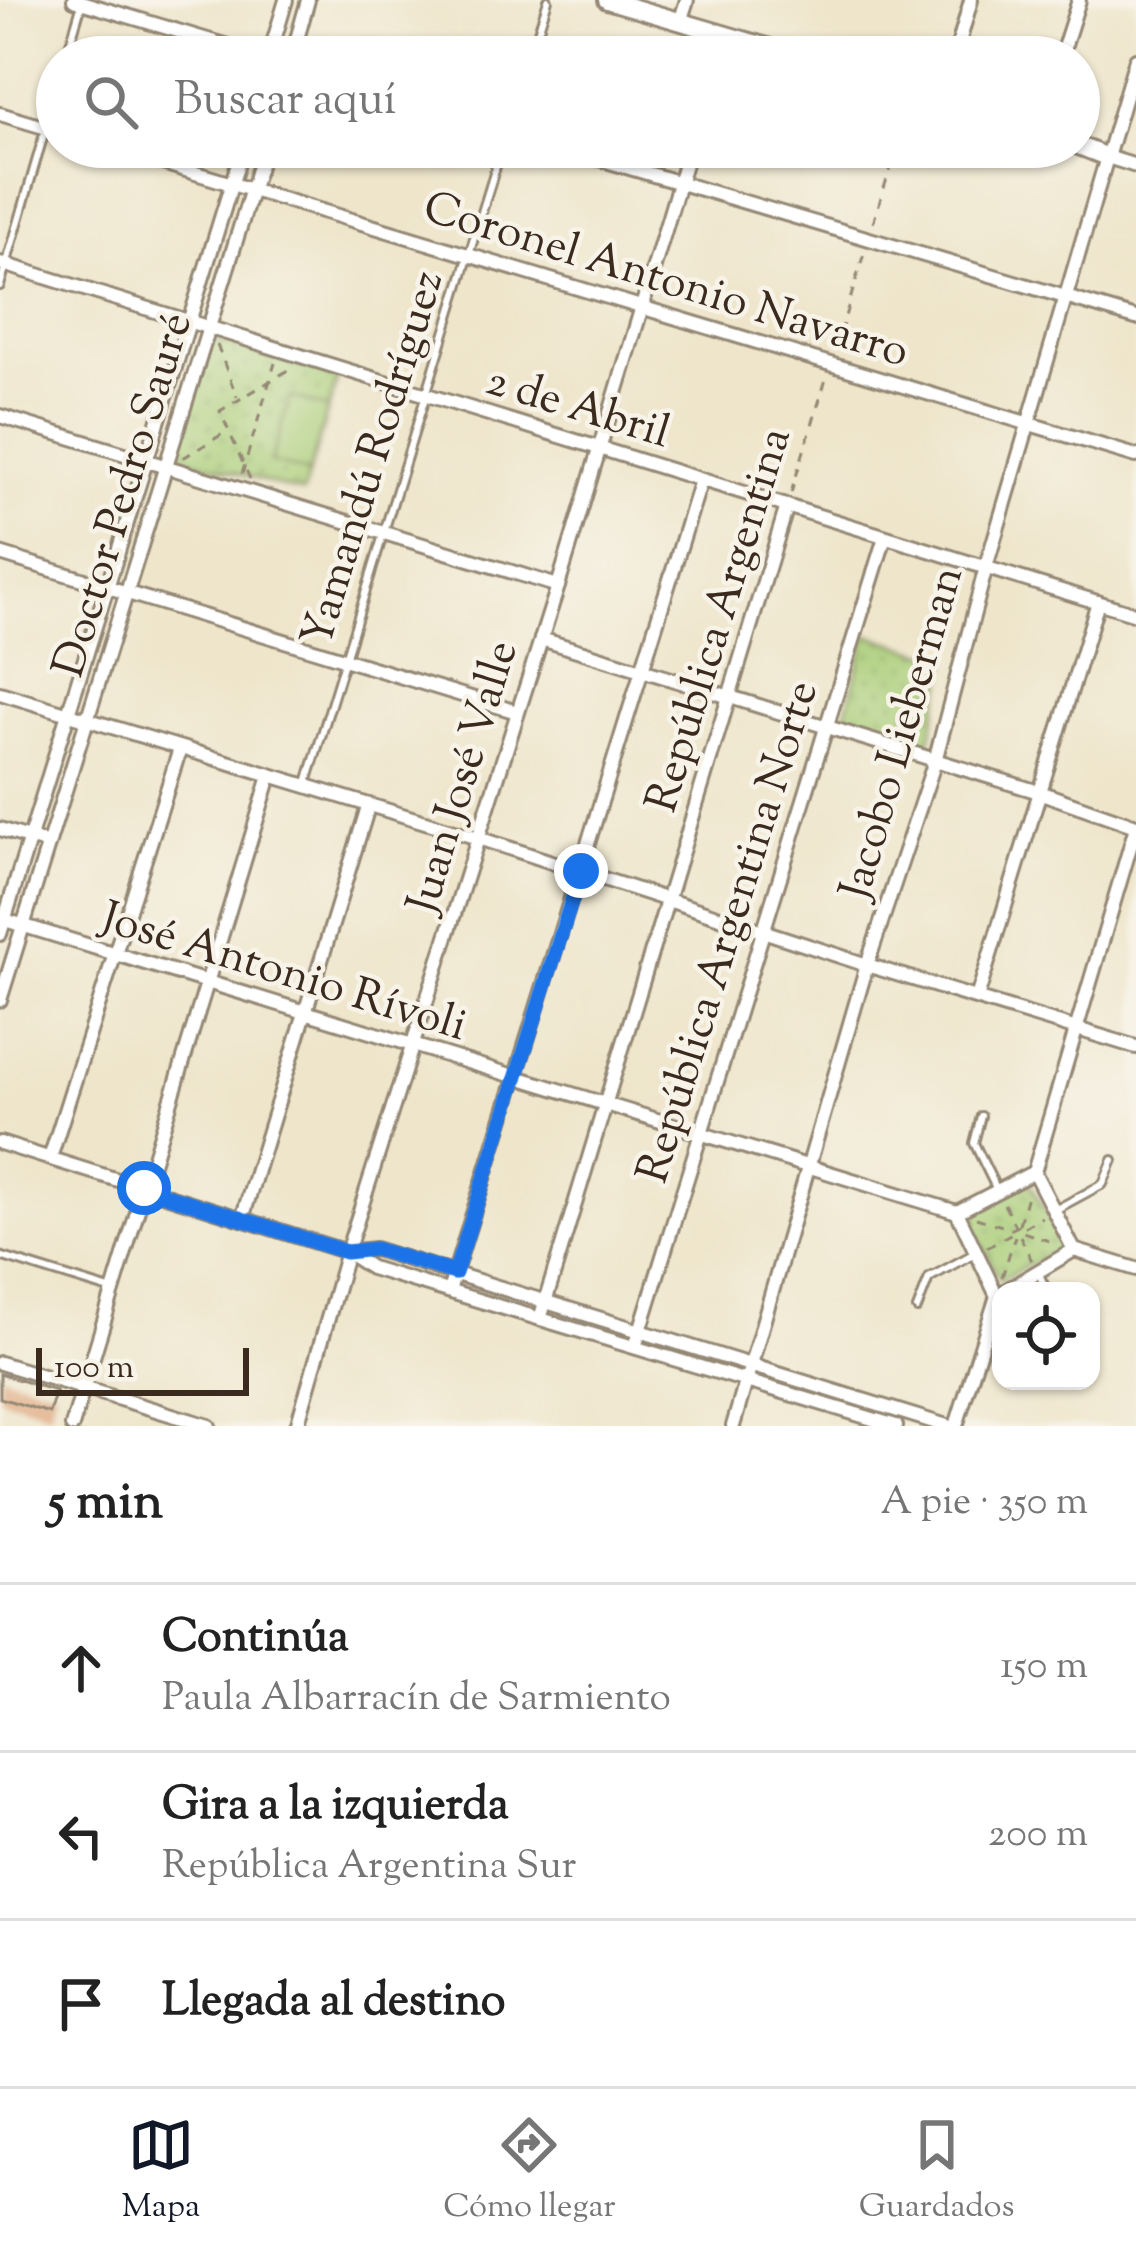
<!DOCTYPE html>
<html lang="es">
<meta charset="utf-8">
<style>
:root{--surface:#fff;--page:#f2f2f2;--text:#222;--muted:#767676;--line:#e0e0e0;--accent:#111827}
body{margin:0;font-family:"Sorts Mill Goudy",serif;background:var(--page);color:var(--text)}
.controls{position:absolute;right:36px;bottom:36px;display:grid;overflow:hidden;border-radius:24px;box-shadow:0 3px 9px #0004}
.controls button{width:108px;height:108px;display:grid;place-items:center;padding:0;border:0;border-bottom:3px solid var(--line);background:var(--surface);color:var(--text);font:60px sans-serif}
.scale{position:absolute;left:36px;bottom:30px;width:213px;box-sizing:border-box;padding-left:12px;border:6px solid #3b2a1e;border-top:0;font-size:33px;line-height:42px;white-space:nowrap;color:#3b2a1e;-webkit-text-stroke:9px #f7f3e8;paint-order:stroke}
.stop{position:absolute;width:36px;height:36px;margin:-27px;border:9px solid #1a73e8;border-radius:50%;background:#fff}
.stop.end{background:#1a73e8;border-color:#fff;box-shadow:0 3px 12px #0008}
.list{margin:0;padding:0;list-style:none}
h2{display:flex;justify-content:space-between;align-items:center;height:156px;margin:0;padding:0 48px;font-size:51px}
h2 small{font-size:39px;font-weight:400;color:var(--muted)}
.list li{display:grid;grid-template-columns:78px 1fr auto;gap:36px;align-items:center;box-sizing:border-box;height:168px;padding:0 48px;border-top:3px solid var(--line)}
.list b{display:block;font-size:45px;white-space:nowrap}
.list p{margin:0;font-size:39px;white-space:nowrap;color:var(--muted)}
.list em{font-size:39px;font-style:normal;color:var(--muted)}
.icon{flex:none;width:66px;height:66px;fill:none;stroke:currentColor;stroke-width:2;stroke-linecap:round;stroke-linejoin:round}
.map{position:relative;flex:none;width:1136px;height:1426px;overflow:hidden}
.search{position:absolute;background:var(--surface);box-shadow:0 3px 9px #0004;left:36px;right:36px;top:36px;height:132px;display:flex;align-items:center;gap:30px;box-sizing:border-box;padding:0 42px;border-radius:66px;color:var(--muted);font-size:45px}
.sheet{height:660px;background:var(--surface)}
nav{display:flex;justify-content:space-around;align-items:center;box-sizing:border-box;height:168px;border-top:3px solid var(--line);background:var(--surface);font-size:33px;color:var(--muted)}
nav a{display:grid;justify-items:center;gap:6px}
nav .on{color:var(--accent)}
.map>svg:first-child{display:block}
.grass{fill:url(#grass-dots);stroke:#727c4a;stroke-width:3}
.garden{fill:#a9cd77;stroke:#727c4a;stroke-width:3}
.building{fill:#dc9f72}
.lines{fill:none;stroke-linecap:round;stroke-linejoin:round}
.lane-casing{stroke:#948874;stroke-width:12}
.street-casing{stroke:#948874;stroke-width:18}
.secondary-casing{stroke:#948874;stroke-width:22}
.path{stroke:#948874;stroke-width:3;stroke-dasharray:9 9;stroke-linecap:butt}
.lane{stroke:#fff;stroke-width:6}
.street{stroke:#fff;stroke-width:12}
.secondary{stroke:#fff;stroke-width:16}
.route{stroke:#1a73e8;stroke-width:15}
.labels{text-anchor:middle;stroke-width:9;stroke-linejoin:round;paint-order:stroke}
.street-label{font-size:45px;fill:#3b2a1e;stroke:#f7f3e8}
</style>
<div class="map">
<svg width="1136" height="1426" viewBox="0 0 1136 1426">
<defs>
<pattern id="grass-dots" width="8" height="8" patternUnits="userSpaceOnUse" patternTransform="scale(3)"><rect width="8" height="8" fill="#a9cd77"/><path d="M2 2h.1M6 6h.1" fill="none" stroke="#92b066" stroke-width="1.8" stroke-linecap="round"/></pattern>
</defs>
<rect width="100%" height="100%" fill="#f7f3e8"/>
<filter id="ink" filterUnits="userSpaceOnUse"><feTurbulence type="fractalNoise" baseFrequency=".00833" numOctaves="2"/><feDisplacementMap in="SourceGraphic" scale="24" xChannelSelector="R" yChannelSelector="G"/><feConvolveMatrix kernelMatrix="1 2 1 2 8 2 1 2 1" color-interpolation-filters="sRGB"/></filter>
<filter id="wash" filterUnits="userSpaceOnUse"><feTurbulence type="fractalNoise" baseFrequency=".004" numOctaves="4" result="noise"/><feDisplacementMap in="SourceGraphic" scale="48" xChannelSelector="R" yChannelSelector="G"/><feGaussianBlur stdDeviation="2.7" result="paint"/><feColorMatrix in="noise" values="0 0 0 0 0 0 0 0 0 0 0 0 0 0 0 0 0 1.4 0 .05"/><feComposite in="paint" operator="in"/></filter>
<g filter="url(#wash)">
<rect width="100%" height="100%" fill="#eee5ca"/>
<g class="grass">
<polygon points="211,339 338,377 303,493 176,455"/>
<polygon points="867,635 948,660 929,745 844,719"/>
<polygon points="1030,1182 1064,1247 1000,1280 967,1215"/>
</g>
<polygon class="garden" points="290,397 328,408 309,473 271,462"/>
<g id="blocks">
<polygon class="building" points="0,1374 56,1391 49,1413 0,1398"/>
</g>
</g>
<g filter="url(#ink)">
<use href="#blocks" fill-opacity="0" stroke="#948874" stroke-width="3"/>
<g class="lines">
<g class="lane-casing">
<g id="lane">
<polyline points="66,57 82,3"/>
<polyline points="530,57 548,0"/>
<polyline points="0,286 57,89"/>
<polyline points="306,786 502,147"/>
<polyline points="981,1116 974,1143 997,1190"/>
<polyline points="1055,1210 1103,1184 1113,1160"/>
<polyline points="0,1256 113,1291"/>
<polyline points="1039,1274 1047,1291"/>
<polyline points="917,1309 929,1278 975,1253"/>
</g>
</g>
<g class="street-casing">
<g id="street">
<polyline points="74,0 265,57"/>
<polyline points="680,22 687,0"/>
<polyline points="269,57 286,0"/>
<polyline points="292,57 308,0"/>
<polyline points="721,57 727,37"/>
<polyline points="955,57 971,0"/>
<polyline points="1061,57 1079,0"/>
<polyline points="0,114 57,131"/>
<polyline points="109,147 1136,456"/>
<polyline points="559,147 1136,318"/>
<polyline points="1107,157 1136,166"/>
<polyline points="0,263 1136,614"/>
<polyline points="0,416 558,586"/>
<polyline points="0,554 517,712"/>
<polyline points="541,639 1039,792 1136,826"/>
<polyline points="0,693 478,838 867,965 1136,1047"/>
<polyline points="0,829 48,844"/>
<polyline points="5,920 957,1212"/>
<polyline points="0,934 243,147"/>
<polyline points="977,998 1098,602"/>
<polyline points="0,1000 265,147"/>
<polyline points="0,1143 347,1252 371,1268 896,1426"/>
<polyline points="50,1158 180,749"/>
<polyline points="1034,1172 1136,827"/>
<polyline points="1034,1172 1074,1250"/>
<polyline points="957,1212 997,1296"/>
<polyline points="957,1212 1034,1172"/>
<polyline points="242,1219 368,807"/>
<polyline points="1074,1250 1136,1269"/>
<polyline points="348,1252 375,1249 947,1426"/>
<polyline points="449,1291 701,480"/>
<polyline points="1005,1291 1074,1250"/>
<polyline points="540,1319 787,506"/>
<polyline points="635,1347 885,537"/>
<polyline points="0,1363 209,1426"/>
<polyline points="72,1426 270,776"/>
<polyline points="297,1426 347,1252 558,586 690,147"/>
<polyline points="733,1426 867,965 935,761 986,567 1136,59"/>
<polyline points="956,1426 997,1296"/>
</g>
</g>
<g class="secondary-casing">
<g id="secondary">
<polyline points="607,0 801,57"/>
<polyline points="1079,146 1107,157"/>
</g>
</g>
<g class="path">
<polyline points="873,223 897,147"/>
<polyline points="217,345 237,397"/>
<polyline points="835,350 865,250"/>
<polyline points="183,458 226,432"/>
<polyline points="242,474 275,363"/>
<polyline points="250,479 220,411 292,368"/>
<polyline points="791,493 827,376"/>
<polyline points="1004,1204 1015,1226"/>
<polyline points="976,1218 1012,1229 1018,1225 1023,1232 1052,1242"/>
<polyline points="1019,1224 1028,1192"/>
<polyline points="1024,1227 1042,1217"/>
<polyline points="1020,1236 1032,1261"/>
<polyline points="987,1247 1012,1233"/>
<polyline points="1002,1277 1015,1236"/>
</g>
<use href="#lane" class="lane"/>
<use href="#street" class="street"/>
<use href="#secondary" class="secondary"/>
</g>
</g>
<g class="lines" filter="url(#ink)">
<polyline class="route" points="144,1188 346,1252 375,1249 455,1273 581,871"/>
</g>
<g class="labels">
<g class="street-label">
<text transform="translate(667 277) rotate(17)" y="16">Coronel Antonio Navarro</text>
<text transform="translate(579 404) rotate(17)" y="16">2 de Abril</text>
<text transform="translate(370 458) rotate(-73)" y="16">Yamandú Rodríguez</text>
<text transform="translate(120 494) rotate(-73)" y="16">Doctor Pedro Sauré</text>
<text transform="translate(716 619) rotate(-73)" y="16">República Argentina</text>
<text transform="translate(899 732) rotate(-74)" y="16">Jacobo Lieberman</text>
<text transform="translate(460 776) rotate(-73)" y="16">Juan José Valle</text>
<text transform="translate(725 931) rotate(-73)" y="16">República Argentina Norte</text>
<text transform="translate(285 969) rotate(17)" y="16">José Antonio Rívoli</text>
</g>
</g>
</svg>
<div class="controls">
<button><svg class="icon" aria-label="locate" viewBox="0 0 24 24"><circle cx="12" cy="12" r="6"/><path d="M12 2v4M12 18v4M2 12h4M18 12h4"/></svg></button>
</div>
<div class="scale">100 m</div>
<div class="stop" style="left:144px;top:1188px"></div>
<div class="stop end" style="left:581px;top:871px"></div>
<div class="search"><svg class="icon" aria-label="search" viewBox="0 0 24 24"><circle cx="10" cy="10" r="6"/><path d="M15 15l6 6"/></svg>Buscar aquí</div>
</div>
<section class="sheet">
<h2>5 min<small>A pie · 350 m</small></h2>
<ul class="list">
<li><svg class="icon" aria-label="ahead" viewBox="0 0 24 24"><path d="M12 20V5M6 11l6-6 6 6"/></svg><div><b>Continúa</b><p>Paula Albarracín de Sarmiento</p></div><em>150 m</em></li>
<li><svg class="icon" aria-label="left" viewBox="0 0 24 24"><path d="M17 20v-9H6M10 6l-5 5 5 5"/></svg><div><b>Gira a la izquierda</b><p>República Argentina Sur</p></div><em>200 m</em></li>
<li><svg class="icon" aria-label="arrive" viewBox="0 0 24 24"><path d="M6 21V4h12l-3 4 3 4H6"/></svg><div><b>Llegada al destino</b></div></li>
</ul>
</section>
<nav>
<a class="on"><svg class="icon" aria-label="map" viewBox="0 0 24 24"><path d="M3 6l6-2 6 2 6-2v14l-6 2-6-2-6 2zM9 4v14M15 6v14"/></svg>Mapa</a>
<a><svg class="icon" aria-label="directions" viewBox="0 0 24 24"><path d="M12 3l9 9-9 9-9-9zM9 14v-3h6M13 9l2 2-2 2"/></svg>Cómo llegar</a>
<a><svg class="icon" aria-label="saved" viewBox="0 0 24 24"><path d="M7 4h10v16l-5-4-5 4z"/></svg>Guardados</a>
</nav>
